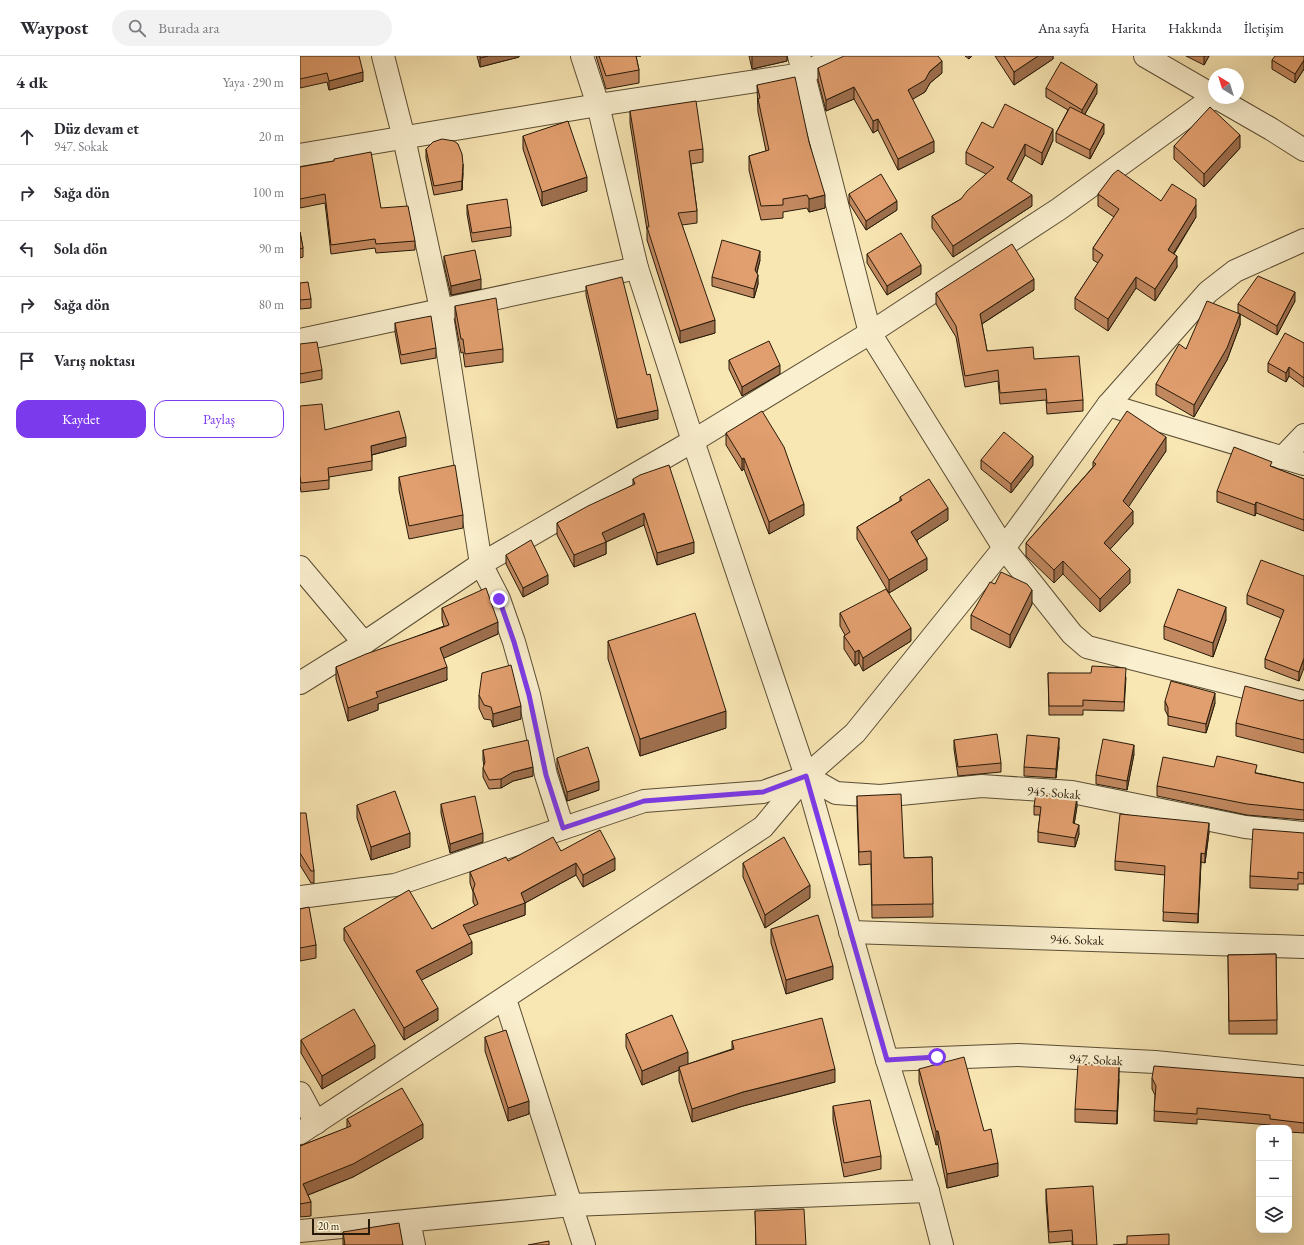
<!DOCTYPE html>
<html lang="tr">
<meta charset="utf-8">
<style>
:root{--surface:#fff;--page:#f2f2f3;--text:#2b2b33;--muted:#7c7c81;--line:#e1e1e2;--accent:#7c3aed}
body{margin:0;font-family:"EB Garamond",serif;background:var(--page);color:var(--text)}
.controls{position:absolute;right:12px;bottom:12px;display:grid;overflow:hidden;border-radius:8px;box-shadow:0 4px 16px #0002}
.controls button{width:36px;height:36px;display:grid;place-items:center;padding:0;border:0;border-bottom:1px solid var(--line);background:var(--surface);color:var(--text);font:20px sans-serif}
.compass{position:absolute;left:908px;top:12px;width:36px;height:36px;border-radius:50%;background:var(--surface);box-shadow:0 4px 16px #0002;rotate:322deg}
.scale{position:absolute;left:12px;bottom:10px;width:58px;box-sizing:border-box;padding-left:4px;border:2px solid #271a09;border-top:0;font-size:11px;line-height:14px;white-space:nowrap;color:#271a09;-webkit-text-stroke:3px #faefce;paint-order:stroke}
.stop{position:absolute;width:12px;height:12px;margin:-9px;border:3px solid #7c3aed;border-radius:50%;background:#fff}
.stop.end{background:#7c3aed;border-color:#fff;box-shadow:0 1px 4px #0008}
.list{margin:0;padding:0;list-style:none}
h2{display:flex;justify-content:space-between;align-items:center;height:52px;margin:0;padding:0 16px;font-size:17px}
h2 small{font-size:13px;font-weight:400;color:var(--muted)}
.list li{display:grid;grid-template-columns:26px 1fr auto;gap:12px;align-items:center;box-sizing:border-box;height:56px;padding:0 16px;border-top:1px solid var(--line)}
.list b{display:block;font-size:15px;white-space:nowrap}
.list p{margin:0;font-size:13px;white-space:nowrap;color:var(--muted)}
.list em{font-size:13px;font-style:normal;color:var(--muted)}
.actions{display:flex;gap:8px;padding:12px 16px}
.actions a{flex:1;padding:9px 0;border:1px solid var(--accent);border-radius:12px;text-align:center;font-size:14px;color:var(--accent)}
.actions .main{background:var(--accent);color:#fff}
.icon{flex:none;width:22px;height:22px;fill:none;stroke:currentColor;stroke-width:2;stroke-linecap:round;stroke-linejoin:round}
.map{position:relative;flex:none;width:1004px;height:1189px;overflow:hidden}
header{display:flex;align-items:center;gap:24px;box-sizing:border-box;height:56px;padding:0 20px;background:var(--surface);border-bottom:1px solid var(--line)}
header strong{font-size:19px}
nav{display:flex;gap:22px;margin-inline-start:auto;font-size:14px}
.search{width:280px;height:36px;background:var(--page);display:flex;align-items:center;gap:10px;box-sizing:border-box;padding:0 14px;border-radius:22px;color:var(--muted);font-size:15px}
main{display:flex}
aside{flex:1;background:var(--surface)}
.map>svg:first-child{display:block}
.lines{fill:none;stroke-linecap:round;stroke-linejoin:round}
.minor-casing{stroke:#5b4d34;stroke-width:24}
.minor{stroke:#faefce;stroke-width:22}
.wall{fill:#c2885f;stroke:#271a09}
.shaded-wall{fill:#9e6f4d;stroke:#271a09}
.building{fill:#e19e6e;stroke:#271a09}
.route{stroke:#7c3aed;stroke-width:5}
.labels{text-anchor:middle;stroke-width:4;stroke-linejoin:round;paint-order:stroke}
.street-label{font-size:13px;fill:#271a09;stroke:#faefce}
</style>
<header>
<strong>Waypost</strong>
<div class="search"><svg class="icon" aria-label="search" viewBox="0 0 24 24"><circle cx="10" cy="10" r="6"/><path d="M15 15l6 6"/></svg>Burada ara</div>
<nav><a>Ana sayfa</a><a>Harita</a><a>Hakkında</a><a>İletişim</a></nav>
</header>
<main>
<aside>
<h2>4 dk<small>Yaya · 290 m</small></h2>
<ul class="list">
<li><svg class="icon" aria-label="ahead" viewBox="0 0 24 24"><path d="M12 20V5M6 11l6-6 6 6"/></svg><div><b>Düz devam et</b><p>947. Sokak</p></div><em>20 m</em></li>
<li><svg class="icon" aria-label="right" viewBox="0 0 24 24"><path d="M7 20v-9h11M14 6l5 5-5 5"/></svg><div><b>Sağa dön</b></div><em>100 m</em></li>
<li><svg class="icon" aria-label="left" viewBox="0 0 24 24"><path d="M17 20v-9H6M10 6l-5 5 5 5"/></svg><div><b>Sola dön</b></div><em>90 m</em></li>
<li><svg class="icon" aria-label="right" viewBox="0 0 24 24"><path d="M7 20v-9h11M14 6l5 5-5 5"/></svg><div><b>Sağa dön</b></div><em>80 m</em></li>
<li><svg class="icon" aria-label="arrive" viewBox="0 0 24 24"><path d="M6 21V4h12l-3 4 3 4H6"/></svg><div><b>Varış noktası</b></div></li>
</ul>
<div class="actions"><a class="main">Kaydet</a><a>Paylaş</a></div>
</aside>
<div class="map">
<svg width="1004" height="1189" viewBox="0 0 1004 1189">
<rect width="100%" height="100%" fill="#f8e6b3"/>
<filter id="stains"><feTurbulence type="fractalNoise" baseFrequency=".005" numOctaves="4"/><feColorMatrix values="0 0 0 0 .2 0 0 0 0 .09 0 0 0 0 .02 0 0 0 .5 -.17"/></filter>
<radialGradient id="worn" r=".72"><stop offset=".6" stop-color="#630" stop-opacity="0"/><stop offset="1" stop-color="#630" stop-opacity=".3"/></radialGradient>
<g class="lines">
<g class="minor-casing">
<g id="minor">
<polyline points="83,0 104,82 141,253 181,508 199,543 214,586 229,639 246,719 263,772"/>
<polyline points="282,0 298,49 337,212 393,385 506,720 587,1004 628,1135 642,1189"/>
<polyline points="499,0 570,277 704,492 772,578 787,591 1004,646"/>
<polyline points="845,0 914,40"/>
<polyline points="917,42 971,73 1004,94"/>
<polyline points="0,99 298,49 503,18 537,0"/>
<polyline points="0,284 337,212"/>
<polyline points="808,349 1004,408"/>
<polyline points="982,402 1004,379"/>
<polyline points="0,511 64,587"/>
<polyline points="0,627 64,587 181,508 393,385 570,277 759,153 914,41"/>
<polyline points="506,720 536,737 580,740 682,730 772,736 945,771 1004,777"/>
<polyline points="0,841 95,829 344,745 463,736 505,721"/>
<polyline points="550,876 1004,891"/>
<polyline points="205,943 284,1189"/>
<polyline points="587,1004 718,999 855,1006 1004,1021"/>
<polyline points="0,1037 16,1067"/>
<polyline points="0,1077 463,771 506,720 555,677 704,492 808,349 908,236 935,215 1004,184"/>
<polyline points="109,1165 114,1189"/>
<polyline points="0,1175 272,1149 628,1135"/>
</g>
</g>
<use href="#minor" class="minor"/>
</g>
<g class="wall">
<polygon points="0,0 63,25 29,34 27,26 0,32"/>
<polygon points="177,0 219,0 219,1 180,11"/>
<polygon points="296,0 341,0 336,0 339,14 339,27 306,33"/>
<polygon points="449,0 487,0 487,5 452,13"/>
<polygon points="665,0 672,0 669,3"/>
<polygon points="695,0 753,0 753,3 714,29"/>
<polygon points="886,0 909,0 904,9"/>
<polygon points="1004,0 1004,13 995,27 972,13 972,4"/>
<polygon points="518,12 642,17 630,27 625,36 612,43 634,96 598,114 578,74 573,77 554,43 526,55 518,24"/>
<polygon points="457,29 509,86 525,152 509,156 507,152 483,156 483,162 461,164 449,114 449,100 466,95 458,56"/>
<polygon points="746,32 797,37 785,58 804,77 790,103 756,86 756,77 768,54 746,41"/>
<polygon points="330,55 403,93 403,106 391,108 397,155 397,167 382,169 415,277 380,287 347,184 347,174 330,67"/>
<polygon points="223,80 287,135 242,150 223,93"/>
<polygon points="753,84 742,109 725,99 711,126 732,150 653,201 632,172 632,160 661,143 686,118 666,108 666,96"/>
<polygon points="874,90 940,92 904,131 874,103"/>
<polygon points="126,93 163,117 162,134 134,139 126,102"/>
<polygon points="0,111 81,152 115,185 115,194 76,197 75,192 31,198 25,147 0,152"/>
<polygon points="549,138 597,154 566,174 549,147"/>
<polygon points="798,138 861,145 896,161 874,198 877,211 855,245 836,232 808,275 775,253 775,242 798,207 793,204 793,192 814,161 798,150"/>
<polygon points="167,149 211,171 211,180 172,186 167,158"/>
<polygon points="0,176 3,192 3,201 0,202"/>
<polygon points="567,198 621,218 587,239 567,207"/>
<polygon points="144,200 181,233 151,239 144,209"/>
<polygon points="460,204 457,217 458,228 454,242 412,230 412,221"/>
<polygon points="0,227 11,243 11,252 0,253"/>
<polygon points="286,230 358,363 317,372 286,239"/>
<polygon points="734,234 682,268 687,295 734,303 783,344 783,355 747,358 746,344 700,348 698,325 665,331 656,281 636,248 636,237"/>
<polygon points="995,245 977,279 940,258 940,269 927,304 894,361 856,339 856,328 886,293 940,258 938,257 938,248"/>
<polygon points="155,250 203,293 203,306 165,311 163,296 161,297 155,264"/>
<polygon points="95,267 136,292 136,302 101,308 95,276"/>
<polygon points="1004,287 1004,331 989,320 986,326 968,316 968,307"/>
<polygon points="0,288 22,314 22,323 0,327"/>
<polygon points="429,304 480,318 442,340 429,313"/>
<polygon points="0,350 25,374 106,390 72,399 72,414 29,421 29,433 1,436 0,429"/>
<polygon points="426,377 504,459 469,478 444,413 442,415 426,389"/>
<polygon points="866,395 828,450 833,468 810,493 830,527 800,556 763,518 754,527 726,500 726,487 793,411 793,406"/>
<polygon points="681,404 733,409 711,437 681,413"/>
<polygon points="972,411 1004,423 1004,475 956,457 955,460 917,446 917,435"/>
<polygon points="99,421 163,459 163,472 109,483 99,434"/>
<polygon points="333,423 394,497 357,509 344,469 306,486 306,498 274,511 257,479 257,467 333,429"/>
<polygon points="600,441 648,464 617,484 627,514 589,537 557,483 557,471 600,445"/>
<polygon points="206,499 248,528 223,541 206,508"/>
<polygon points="1004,520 999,625 965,612 965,603 981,562 947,548 947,539"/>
<polygon points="732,548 710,592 671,573 671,559"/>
<polygon points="142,552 198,578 143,602 147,624 78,648 78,654 48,665 36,623 36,611 144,570 142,564"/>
<polygon points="540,557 611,585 563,615 559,607 555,610 544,593 544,580 545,579 540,570"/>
<polygon points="926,564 913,601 864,583 864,570"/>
<polygon points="308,585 426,672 340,700 308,603"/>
<polygon points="748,617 826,621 824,655 783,654 783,659 749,659"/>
<polygon points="179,639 221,663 193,671 191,664 184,663 179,652"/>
<polygon points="1004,644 1004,697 936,680 936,667"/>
<polygon points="865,645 915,647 906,677 868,669 868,660 865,654"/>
<polygon points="654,684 701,707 701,716 658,720 654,693"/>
<polygon points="759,691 756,722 724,720 724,711"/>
<polygon points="183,694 233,720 213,725 201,732 189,733 183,721 183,712 184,710 183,704"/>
<polygon points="834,698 827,734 796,728 796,719"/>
<polygon points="257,702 299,734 267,745 257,711"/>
<polygon points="914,711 957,717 1004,727 1004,764 947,759 857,740 857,730"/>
<polygon points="557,740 604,802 632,801 633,861 572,862 571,808 559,809 557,754"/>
<polygon points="141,748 183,786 150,797 141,757"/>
<polygon points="57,749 110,791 71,804 57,762"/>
<polygon points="734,750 777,750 774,768 779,778 775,791 738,786 738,776 740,759 734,759"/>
<polygon points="0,757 14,815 14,827 11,827 0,809"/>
<polygon points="909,776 905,807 901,806 898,867 863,865 865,819 815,814 815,805"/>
<polygon points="1004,777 1004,828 998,828 998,834 950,832 950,820"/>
<polygon points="261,795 315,814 283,831 276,819 225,847 225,859 168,879 172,898 121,924 138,964 104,984 44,884 44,872 132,873 175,850 173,846 173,836 170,827 170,816 208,805"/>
<polygon points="443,807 510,842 465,872 443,821"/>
<polygon points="0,853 16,889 16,902 0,905"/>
<polygon points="471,873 533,923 486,938 471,887"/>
<polygon points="976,898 977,978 929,978 928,899"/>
<polygon points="326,978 388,1008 432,993 432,985 535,1026 443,1050 392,1066 379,1025 379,1014 342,1029 326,991"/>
<polygon points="185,981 229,1058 208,1065 185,995"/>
<polygon points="1,984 75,1002 22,1033 1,997"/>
<polygon points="619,1013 684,1075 698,1120 647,1132 638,1088 636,1089 619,1026"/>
<polygon points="852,1022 1004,1022 1004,1077 989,1076 989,1072 970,1072 970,1069 897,1063 897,1068 854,1065 855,1039 852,1033"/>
<polygon points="819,1023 817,1068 775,1066 775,1053"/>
<polygon points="533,1050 581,1100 581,1113 544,1121 533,1064"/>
<polygon points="47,1063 123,1082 53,1121 8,1139 11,1146 11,1160 0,1161 0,1090 47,1072"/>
<polygon points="746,1133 797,1189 772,1189 772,1185 749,1187 746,1145"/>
<polygon points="455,1155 506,1189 456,1189"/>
<polygon points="43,1176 103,1189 43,1189"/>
</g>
<g class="shaded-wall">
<polygon points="188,0 219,0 219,1 180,11 180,2"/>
<polygon points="452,0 487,0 487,5 452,13"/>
<polygon points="669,0 672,0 669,3"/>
<polygon points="738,0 753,0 753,3 714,29 714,16"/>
<polygon points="904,0 909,0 904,9"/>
<polygon points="1004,4 1004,13 995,27 995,18"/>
<polygon points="642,5 642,17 630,27 625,36 608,46 608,34"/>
<polygon points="63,16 63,25 29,34 29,25"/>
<polygon points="797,28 797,37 782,63 782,54"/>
<polygon points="554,31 554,43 526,55 526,44"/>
<polygon points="578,63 578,74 573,77 573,65"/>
<polygon points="804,68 804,77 790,103 790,94"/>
<polygon points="753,73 753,84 742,109 742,97"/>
<polygon points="940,79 940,92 904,131 904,118"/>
<polygon points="634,85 634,96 598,114 598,103"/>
<polygon points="725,88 725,99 707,134 707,123"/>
<polygon points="163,108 163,117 162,134 162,125"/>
<polygon points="287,121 287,135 242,150 242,136"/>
<polygon points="525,139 525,152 509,156 509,143"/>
<polygon points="732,139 732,150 653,201 653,190"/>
<polygon points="597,145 597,154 566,174 566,165"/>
<polygon points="896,149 896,161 868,206 868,194"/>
<polygon points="460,195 460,204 455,223 455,214"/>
<polygon points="877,200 877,211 855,245 855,233"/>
<polygon points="621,209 621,218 587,239 587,230"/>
<polygon points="458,219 458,228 454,242 454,233"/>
<polygon points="836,221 836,232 808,275 808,263"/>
<polygon points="181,223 181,233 151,239 151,230"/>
<polygon points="734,223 734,234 680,269 680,258"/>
<polygon points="995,236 995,245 977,279 977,270"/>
<polygon points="940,258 940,269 927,304 894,361 894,349"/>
<polygon points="415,264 415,277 380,287 380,275"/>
<polygon points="480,309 480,318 442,340 442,331"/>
<polygon points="989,311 989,320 986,326 986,317"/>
<polygon points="358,354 358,363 317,372 317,363"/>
<polygon points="106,381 106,390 71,399 71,390"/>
<polygon points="866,381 866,395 823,459 823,445"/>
<polygon points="733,400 733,409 711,437 711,428"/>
<polygon points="444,402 444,413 442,415 442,403"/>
<polygon points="956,446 956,457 955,460 955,449"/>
<polygon points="504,448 504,459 469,478 469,466"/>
<polygon points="648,452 648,464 611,488 611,476"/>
<polygon points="833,455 833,468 804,500 804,487"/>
<polygon points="344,457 344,469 306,486 306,498 274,511 274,499 302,477"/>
<polygon points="394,486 394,497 357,509 357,497"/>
<polygon points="627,502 627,514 589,537 589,524"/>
<polygon points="763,505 763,518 754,527 754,514"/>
<polygon points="830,513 830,527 800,556 800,543"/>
<polygon points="248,519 248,528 223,541 223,532"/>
<polygon points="732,534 732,548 710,592 710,579"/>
<polygon points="926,551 926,564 913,601 913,587"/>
<polygon points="198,566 198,578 140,604 140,592"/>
<polygon points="611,572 611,585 563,615 563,602"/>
<polygon points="559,594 559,607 555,610 555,596"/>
<polygon points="1004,602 1004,612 999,625 999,616"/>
<polygon points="147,611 147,624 78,648 78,654 48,665 48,652 76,636"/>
<polygon points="915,637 915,647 906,677 906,668"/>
<polygon points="221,650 221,663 193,671 193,658"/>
<polygon points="426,655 426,672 340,700 340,683"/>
<polygon points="759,682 759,691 756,722 756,713"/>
<polygon points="834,689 834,698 827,734 827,725"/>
<polygon points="233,711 233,720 213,725 201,732 201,723 213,716"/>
<polygon points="299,725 299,734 267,745 267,736"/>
<polygon points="777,741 777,750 773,776 773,767"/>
<polygon points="909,767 909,776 905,807 905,798"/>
<polygon points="779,769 779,778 775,791 775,782"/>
<polygon points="110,777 110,791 71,804 71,791"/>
<polygon points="183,777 183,786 150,797 150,788"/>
<polygon points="901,797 901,806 898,867 898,858"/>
<polygon points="315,802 315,814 283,831 283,819"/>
<polygon points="276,807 276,819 225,847 225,859 163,881 163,869"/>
<polygon points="510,829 510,842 465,872 465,859"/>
<polygon points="172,886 172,898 116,927 116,915"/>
<polygon points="533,910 533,923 486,938 486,924"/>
<polygon points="138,952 138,964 104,984 104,972"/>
<polygon points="75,989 75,1002 22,1033 22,1020"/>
<polygon points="388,996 388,1010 379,1011 379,1014 342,1029 342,1015"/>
<polygon points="819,1010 819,1023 817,1068 817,1055"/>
<polygon points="535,1013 535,1026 443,1050 392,1066 392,1053 443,1036"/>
<polygon points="229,1045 229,1058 208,1065 208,1052"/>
<polygon points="123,1068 123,1082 53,1121 3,1141 3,1128"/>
<polygon points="636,1075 638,1075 638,1088 636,1089"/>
<polygon points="698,1107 698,1120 647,1132 647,1118"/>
</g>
<g class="building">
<polygon points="0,0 59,0 63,16 29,25 27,17 0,23"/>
<polygon points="180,0 188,0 180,2"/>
<polygon points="299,0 336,0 339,14 306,20"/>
<polygon points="544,0 638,0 642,5 630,15 625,24 608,34 634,85 598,103 578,63 573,65 554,31 526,44 518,12"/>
<polygon points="704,0 738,0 714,16"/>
<polygon points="975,0 1004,0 1004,4 995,18 972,4"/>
<polygon points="761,6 797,28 782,54 746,32"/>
<polygon points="495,21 509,86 525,139 509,143 507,139 483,143 483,149 461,150 449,100 469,94 458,43 460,42 457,29"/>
<polygon points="396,45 403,93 389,95 397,155 378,157 415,264 380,275 347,171 349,171 330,55"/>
<polygon points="705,48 753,73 742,97 725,88 707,123 732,139 653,190 632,160 661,143 667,135 694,111 666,96 682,66 693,72"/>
<polygon points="770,51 804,68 790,94 756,77"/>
<polygon points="910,51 940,79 904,118 874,90"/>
<polygon points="268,65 287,121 242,136 223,80"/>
<polygon points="142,83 154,85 158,88 162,98 163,108 162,125 134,130 126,93 133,86"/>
<polygon points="71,96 81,152 108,150 115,185 76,188 75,183 31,189 25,138 0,143 0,111 34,105 34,103"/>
<polygon points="818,114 861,145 872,128 896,143 896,149 868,194 877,200 855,233 836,221 808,263 775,242 803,199 793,192 819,153 798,138 813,118"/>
<polygon points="581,118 597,145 566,165 549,138"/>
<polygon points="207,143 211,171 172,177 167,149"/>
<polygon points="0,176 3,192 0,193"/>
<polygon points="601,177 621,209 587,230 567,198"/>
<polygon points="422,184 460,195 455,214 458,219 454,233 412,221"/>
<polygon points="712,188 734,223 680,258 687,295 733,291 734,303 779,300 783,344 747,347 746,333 700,337 698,314 665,320 656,270 636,237"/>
<polygon points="175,194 181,223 151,230 144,200"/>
<polygon points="958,220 995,236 977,270 938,248"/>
<polygon points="322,221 347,319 350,318 358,354 317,363 286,230"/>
<polygon points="8,226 11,243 0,244 0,227"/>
<polygon points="196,242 203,293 165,298 163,283 161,283 155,250"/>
<polygon points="907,245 940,258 927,292 894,349 856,328 879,288 886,293"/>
<polygon points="131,260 136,292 101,299 95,267"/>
<polygon points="985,277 1004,287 1004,322 989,311 986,317 968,307"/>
<polygon points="469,285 480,309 442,331 429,304"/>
<polygon points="17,286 22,314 0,318 0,288"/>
<polygon points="22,348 25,374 99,355 106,381 71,390 72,405 28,412 29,424 1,427 0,420 0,350"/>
<polygon points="462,355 484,391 504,448 469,466 444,402 442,403 426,377"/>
<polygon points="827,355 866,381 823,445 833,455 804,487 830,513 800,543 763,505 754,514 726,487 796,408 793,406"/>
<polygon points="704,376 733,400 711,428 681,404"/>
<polygon points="934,391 972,406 970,410 1004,423 1004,464 956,446 955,449 917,435"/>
<polygon points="155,409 163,459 109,470 99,421"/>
<polygon points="369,409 394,486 357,497 344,457 302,477 306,486 274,499 257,467 288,450 335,428 333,423 340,419"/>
<polygon points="629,423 648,452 611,476 627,502 589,524 557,471 602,444 600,441"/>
<polygon points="231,484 248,519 223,532 206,499"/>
<polygon points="961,504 1004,520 1004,602 999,616 965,603 984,554 947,539"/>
<polygon points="701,516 727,528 732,534 710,579 671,559 690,526 695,528"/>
<polygon points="186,532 198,566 140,592 147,611 76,636 78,641 48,652 36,611 66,598 149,569 142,552"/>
<polygon points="586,533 611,572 563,602 559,594 555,596 544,580 550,576 540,557"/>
<polygon points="878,533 926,551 913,587 864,570"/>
<polygon points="395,557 426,655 340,683 308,585"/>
<polygon points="211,609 221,650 193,658 191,651 184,649 179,639 182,617"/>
<polygon points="792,610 826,612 824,646 783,644 783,650 749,650 748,617 791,617"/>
<polygon points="871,625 915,637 906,668 868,660 868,652 865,645"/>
<polygon points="945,630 1001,645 1004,644 1004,684 936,667"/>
<polygon points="697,678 701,707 658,711 654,684"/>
<polygon points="727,679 759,682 756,713 724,711"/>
<polygon points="803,683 834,689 827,725 796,719"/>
<polygon points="228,684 233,711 213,716 201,723 189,724 183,712 185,706 183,694"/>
<polygon points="288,691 299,725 267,736 257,702"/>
<polygon points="917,700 957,709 955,717 1004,727 1004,754 947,748 857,730 863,701 914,711"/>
<polygon points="95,735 110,777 71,791 57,749"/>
<polygon points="736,737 777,741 773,767 779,769 775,782 738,776 741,751 734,750"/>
<polygon points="601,738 604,802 632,801 633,848 572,849 571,795 559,796 557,740"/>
<polygon points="175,740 183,777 150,788 141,748"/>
<polygon points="0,757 6,757 14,815 11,815 0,797"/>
<polygon points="820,758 909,767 905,798 901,797 898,858 863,856 865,810 815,805"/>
<polygon points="953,773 1004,777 1004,817 998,816 998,823 950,820"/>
<polygon points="300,774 315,802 283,819 276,807 221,837 225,847 163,869 172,886 116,915 138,952 104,972 44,872 109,834 132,873 178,848 173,834 175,828 170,816 206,801 208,805 253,781 261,795"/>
<polygon points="484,781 510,829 465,859 443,807"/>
<polygon points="9,851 16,889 0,892 0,853"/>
<polygon points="518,859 533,910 486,924 471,873"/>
<polygon points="976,898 977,964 929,965 928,899"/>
<polygon points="54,953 75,989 22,1020 1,984"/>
<polygon points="372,959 388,996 342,1015 326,978"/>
<polygon points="522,962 535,1013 443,1036 392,1053 379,1011 434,993 432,985"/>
<polygon points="206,974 229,1045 208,1052 185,981"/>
<polygon points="664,1001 684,1075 691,1073 698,1107 647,1118 638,1075 636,1075 619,1013"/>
<polygon points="778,1008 819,1010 817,1055 775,1053"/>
<polygon points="854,1010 1004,1022 1004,1067 970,1063 970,1059 897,1052 897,1058 854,1055 856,1030 852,1022"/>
<polygon points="102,1032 123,1068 53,1108 3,1128 11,1146 0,1148 0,1090 51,1070 47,1063"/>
<polygon points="570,1044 581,1100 544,1107 533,1050"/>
<polygon points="793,1130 797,1189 773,1189 772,1174 749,1176 746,1133"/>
<polygon points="504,1153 506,1189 456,1189 455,1155"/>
<polygon points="99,1167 103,1189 45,1189 43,1176"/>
<polygon points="869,1178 869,1189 813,1189 827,1188 827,1180"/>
<polygon points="249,1185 249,1189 228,1189"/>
</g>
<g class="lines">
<polyline class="route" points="199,543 214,586 229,639 246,719 263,772 344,745 463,736 506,720 587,1004 637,1001"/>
</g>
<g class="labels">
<g class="street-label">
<text transform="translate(754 736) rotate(5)" y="5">945. Sokak</text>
<text transform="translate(777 883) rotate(2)" y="5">946. Sokak</text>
<text transform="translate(796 1003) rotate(3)" y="5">947. Sokak</text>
</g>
</g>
<rect width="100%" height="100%" filter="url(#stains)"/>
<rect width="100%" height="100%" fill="url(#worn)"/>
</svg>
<div class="controls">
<button>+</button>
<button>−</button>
<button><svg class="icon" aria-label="layers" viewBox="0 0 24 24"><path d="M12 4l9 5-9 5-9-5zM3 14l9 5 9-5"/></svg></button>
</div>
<svg class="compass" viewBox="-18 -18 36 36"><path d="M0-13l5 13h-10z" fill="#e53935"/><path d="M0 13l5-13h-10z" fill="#7c7c81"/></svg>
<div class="scale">20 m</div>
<div class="stop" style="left:637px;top:1001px"></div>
<div class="stop end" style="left:199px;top:543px"></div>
</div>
</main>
